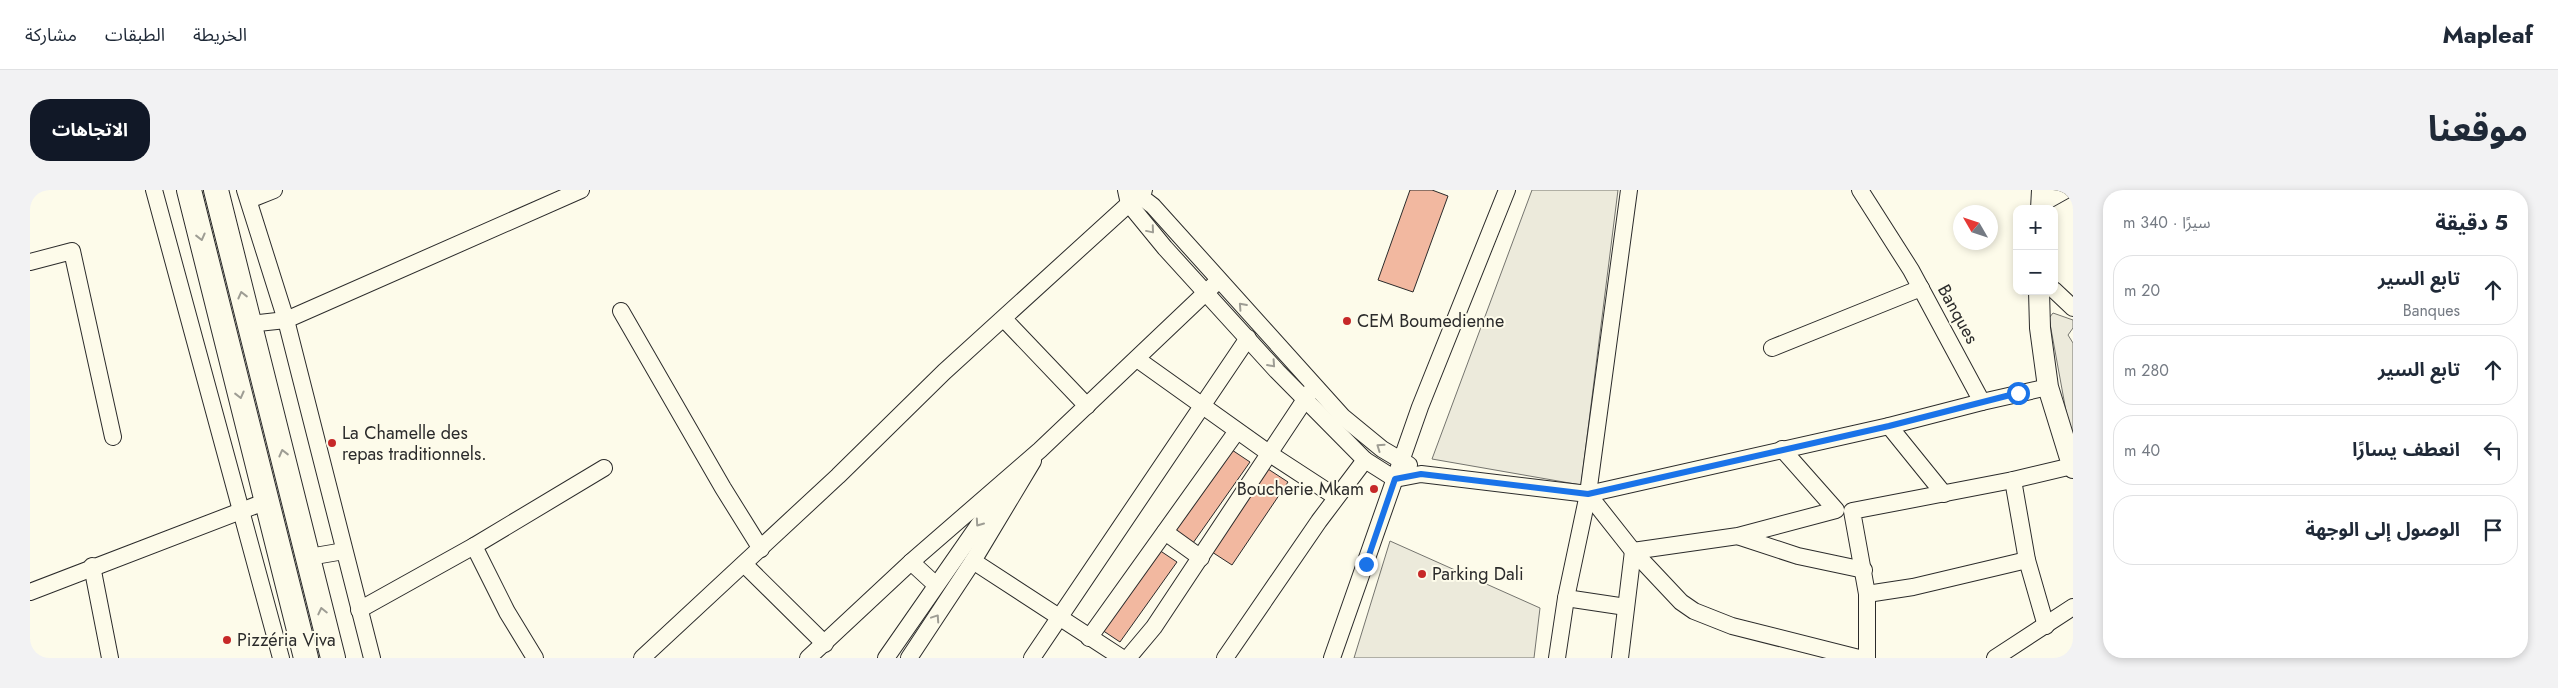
<!DOCTYPE html>
<html lang="ar">
<meta charset="utf-8">
<style>
:root{--surface:#fff;--page:#f2f2f3;--text:#1f2937;--muted:#747a83;--line:#e0e1e3;--accent:#111827}
body{margin:0;font-family:Jost,"Noto Sans Arabic",sans-serif;background:var(--page);color:var(--text);direction:rtl}
.controls{position:absolute;right:15px;top:15px;display:grid;overflow:hidden;border-radius:10px;box-shadow:0 2px 8px #0003}
.controls button{width:45px;height:45px;display:grid;place-items:center;padding:0;border:0;border-bottom:1px solid var(--line);background:var(--surface);color:var(--text);font:25px sans-serif}
.compass{position:absolute;left:1923px;top:15px;width:45px;height:45px;border-radius:50%;background:var(--surface);box-shadow:0 2px 8px #0003;rotate:309deg}
.stop{position:absolute;width:15px;height:15px;margin:-11px;border:4px solid #1a73e8;border-radius:50%;background:#fff}
.stop.end{background:#1a73e8;border-color:#fff;box-shadow:0 1px 5px #0008}
.list{margin:0;padding:0;list-style:none}
h2{display:flex;justify-content:space-between;align-items:center;height:65px;margin:0;padding:0 20px;font-size:21px}
h2 small{font-size:16px;font-weight:400;color:var(--muted)}
.list li{display:grid;grid-template-columns:32px 1fr auto;gap:15px;align-items:center;box-sizing:border-box;height:70px;margin:0 10px 10px;padding:0 10px;border:1px solid var(--line);border-radius:20px}
.list b{display:block;font-size:19px;white-space:nowrap}
.list p{margin:0;font-size:16px;white-space:nowrap;color:var(--muted)}
.list em{font-size:16px;font-style:normal;color:var(--muted)}
.icon{flex:none;width:28px;height:28px;fill:none;stroke:currentColor;stroke-width:2;stroke-linecap:round;stroke-linejoin:round}
.map{position:relative;flex:none;width:2043px;height:468px;overflow:hidden;direction:ltr;border-radius:20px}
header{display:flex;align-items:center;gap:30px;box-sizing:border-box;height:70px;padding:0 25px;background:var(--surface);border-bottom:1px solid var(--line)}
header strong{font-size:24px}
nav{display:flex;gap:28px;margin-inline-start:auto;font-size:18px}
.intro{display:flex;align-items:center;justify-content:space-between;box-sizing:border-box;height:120px;padding:0 30px}
h1{margin:0;font-size:35px}
.button{padding:12px 22px;border-radius:20px;background:var(--accent);color:#fff;font-size:18px;font-weight:700}
main{display:flex;gap:30px;padding:0 30px}
aside{flex:1;background:var(--surface);border-radius:20px;box-shadow:0 2px 8px #0003}
.map>svg:first-child{display:block}
.parking{fill:#eceadb;stroke:#74746e}
.building{fill:#f2b8a0;stroke:#2b2b2b}
.lines{fill:none;stroke-linecap:round;stroke-linejoin:round}
.minor-casing{stroke:#2b2b2b;stroke-width:18}
.major-casing{stroke:#2b2b2b;stroke-width:22}
.highway-casing{stroke:#2b2b2b;stroke-width:26}
.minor{stroke:#fdfbea;stroke-width:16}
.major{stroke:#fdfbea;stroke-width:20}
.highway{stroke:#fdfbea;stroke-width:24}
.oneway{stroke:#9e9d94}
.route{stroke:#1a73e8;stroke-width:6}
.poi-dot{fill:#c62828;stroke:#fdfbea;stroke-width:2}
.labels{text-anchor:middle;stroke-width:4;stroke-linejoin:round;paint-order:stroke}
.street-label{font-size:18px;fill:#2b2b2b;stroke:#fdfbea}
.poi-label{font-size:18px;fill:#2b2b2b;stroke:#fdfbea;text-anchor:start}
</style>
<header>
<strong>Mapleaf</strong>
<nav><a>الخريطة</a><a>الطبقات</a><a>مشاركة</a></nav>
</header>
<div class="intro"><h1>موقعنا</h1><a class="button">الاتجاهات</a></div>
<main>
<aside>
<h2>5 دقيقة<small>سيرًا · 340 m</small></h2>
<ul class="list">
<li><svg class="icon" aria-label="ahead" viewBox="0 0 24 24"><path d="M12 20V5M6 11l6-6 6 6"/></svg><div><b>تابع السير</b><p>Banques</p></div><em>20 m</em></li>
<li><svg class="icon" aria-label="ahead" viewBox="0 0 24 24"><path d="M12 20V5M6 11l6-6 6 6"/></svg><div><b>تابع السير</b></div><em>280 m</em></li>
<li><svg class="icon" aria-label="left" viewBox="0 0 24 24"><path d="M17 20v-9H6M10 6l-5 5 5 5"/></svg><div><b>انعطف يسارًا</b></div><em>40 m</em></li>
<li><svg class="icon" aria-label="arrive" viewBox="0 0 24 24"><path d="M6 21V4h12l-3 4 3 4H6"/></svg><div><b>الوصول إلى الوجهة</b></div></li>
</ul>
</aside>
<div class="map">
<svg width="2043" height="468" viewBox="0 0 2043 468">
<rect width="100%" height="100%" fill="#fdfbea"/>
<g class="parking">
<polygon points="1502,0 1588,0 1551,295 1402,269"/>
<polygon points="2023,123 2043,130 2043,138 2038,145 2043,153 2043,251 2040,243 2019,128"/>
<polygon points="1360,351 1510,418 1504,468 1324,468"/>
</g>
<g class="building">
<polygon points="1380,0 1402,0 1418,6 1383,102 1348,90"/>
<polygon points="1202,260 1220,272 1163,353 1145,340"/>
<polygon points="1238,279 1258,292 1202,375 1182,362"/>
<polygon points="1129,360 1147,372 1090,452 1072,440"/>
</g>
<g class="lines">
<g class="minor-casing">
<g id="minor">
<polyline points="124,0 251,468"/>
<polyline points="215,0 256,130 342,468"/>
<polyline points="1096,0 1099,14 1135,58 1247,181 1335,270 1365,289 1391,284 1558,304 1859,236 1952,212"/>
<polyline points="1102,0 1123,16 1313,227 1352,259 1379,275"/>
<polyline points="1830,0 1881,80 1952,212 2018,197"/>
<polyline points="219,10 244,0"/>
<polyline points="2011,14 2036,0"/>
<polyline points="0,72 42,61 83,247"/>
<polyline points="2024,100 2043,118"/>
<polyline points="591,121 693,298 731,359"/>
<polyline points="974,129 1057,216"/>
<polyline points="219,134 256,130 551,0"/>
<polyline points="1742,158 1891,98"/>
<polyline points="1107,169 1240,264 1306,307"/>
<polyline points="1859,236 1914,304"/>
<polyline points="1983,290 1997,370 2016,436"/>
<polyline points="1558,304 1603,361 1651,412 1664,421 1702,436 1829,468"/>
<polyline points="1135,342 1171,368"/>
<polyline points="1710,347 1768,366 1834,380"/>
<polyline points="279,367 314,361"/>
<polyline points="943,371 1092,468"/>
<polyline points="881,372 906,395"/>
<polyline points="714,374 795,454"/>
<polyline points="62,376 80,468"/>
<polyline points="0,402 237,311"/>
<polyline points="1837,404 1883,397 1997,370"/>
<polyline points="1536,408 1596,417"/>
<polyline points="329,420 444,356"/>
<polyline points="1059,448 1207,241"/>
<polyline points="505,468 477,422 444,356 574,278"/>
<polyline points="612,468 808,286 914,182 1114,0"/>
<polyline points="778,468 881,372 1010,260 1189,90"/>
<polyline points="856,468 975,297"/>
<polyline points="879,468 943,371 1003,271"/>
<polyline points="1002,468 1218,148"/>
<polyline points="1098,468 1124,437 1280,202"/>
<polyline points="1195,468 1289,331 1335,270"/>
<polyline points="1302,468 1390,217 1477,0"/>
<polyline points="1527,468 1536,408 1558,304 1599,0"/>
<polyline points="1590,468 1603,361 1708,346 1806,320 1752,259"/>
<polyline points="1837,468 1837,404 1822,321 1983,290 2042,276"/>
<polyline points="1965,468 2043,417"/>
</g>
</g>
<g class="major-casing">
<g id="major">
<polyline points="2011,19 2012,0"/>
<polyline points="2009,101 2010,138 2018,197 2043,278"/>
</g>
</g>
<g class="highway-casing">
<g id="highway">
<polyline points="159,0 276,468"/>
<polyline points="186,0 303,468"/>
</g>
</g>
<use href="#minor" class="minor"/>
<use href="#major" class="major"/>
<use href="#highway" class="highway"/>
</g>
<defs><path id="oneway-chevron" d="M-2-3.5L2.5 0L-2 3.5" fill="none" stroke-width="1.6" stroke-linecap="round" stroke-linejoin="round" transform="scale(1.25)"/></defs>
<g class="oneway">
<use href="#oneway-chevron" transform="translate(1121 40) rotate(50)"/>
<use href="#oneway-chevron" transform="translate(171 47) rotate(76)"/>
<use href="#oneway-chevron" transform="translate(212 105) rotate(-104)"/>
<use href="#oneway-chevron" transform="translate(1212 116) rotate(-132)"/>
<use href="#oneway-chevron" transform="translate(1242 174) rotate(48)"/>
<use href="#oneway-chevron" transform="translate(210 205) rotate(76)"/>
<use href="#oneway-chevron" transform="translate(1350 257) rotate(-145)"/>
<use href="#oneway-chevron" transform="translate(253 263) rotate(-104)"/>
<use href="#oneway-chevron" transform="translate(949 333) rotate(125)"/>
<use href="#oneway-chevron" transform="translate(292 421) rotate(-103)"/>
<use href="#oneway-chevron" transform="translate(906 428) rotate(-56)"/>
</g>
<g class="lines">
<polyline class="route" points="1336,374 1365,289 1391,284 1558,304 1859,236 1988,203"/>
</g>
<g class="poi-dot">
<circle cx="1317" cy="131" r="5"/>
<circle cx="302" cy="253" r="5"/>
<circle cx="1344" cy="299" r="5"/>
<circle cx="1392" cy="384" r="5"/>
<circle cx="197" cy="450" r="5"/>
</g>
<g class="labels">
<g class="street-label">
<text transform="translate(1928 124) rotate(61)" y="6">Banques</text>
</g>
<g class="poi-label">
<text x="1327" y="137">CEM Boumedienne</text>
<text x="312" y="249">La Chamelle des<tspan x="312" dy="21">repas traditionnels.</tspan></text>
<text x="1334" y="305" text-anchor="end">Boucherie Mkam</text>
<text x="1402" y="390">Parking Dali</text>
<text x="207" y="456">Pizzéria Viva</text>
</g>
</g>
</svg>
<div class="controls">
<button>+</button>
<button>−</button>
</div>
<svg class="compass" viewBox="-18 -18 36 36"><path d="M0-13l5 13h-10z" fill="#e53935"/><path d="M0 13l5-13h-10z" fill="#747a83"/></svg>
<div class="stop" style="left:1988px;top:203px"></div>
<div class="stop end" style="left:1336px;top:374px"></div>
</div>
</main>
